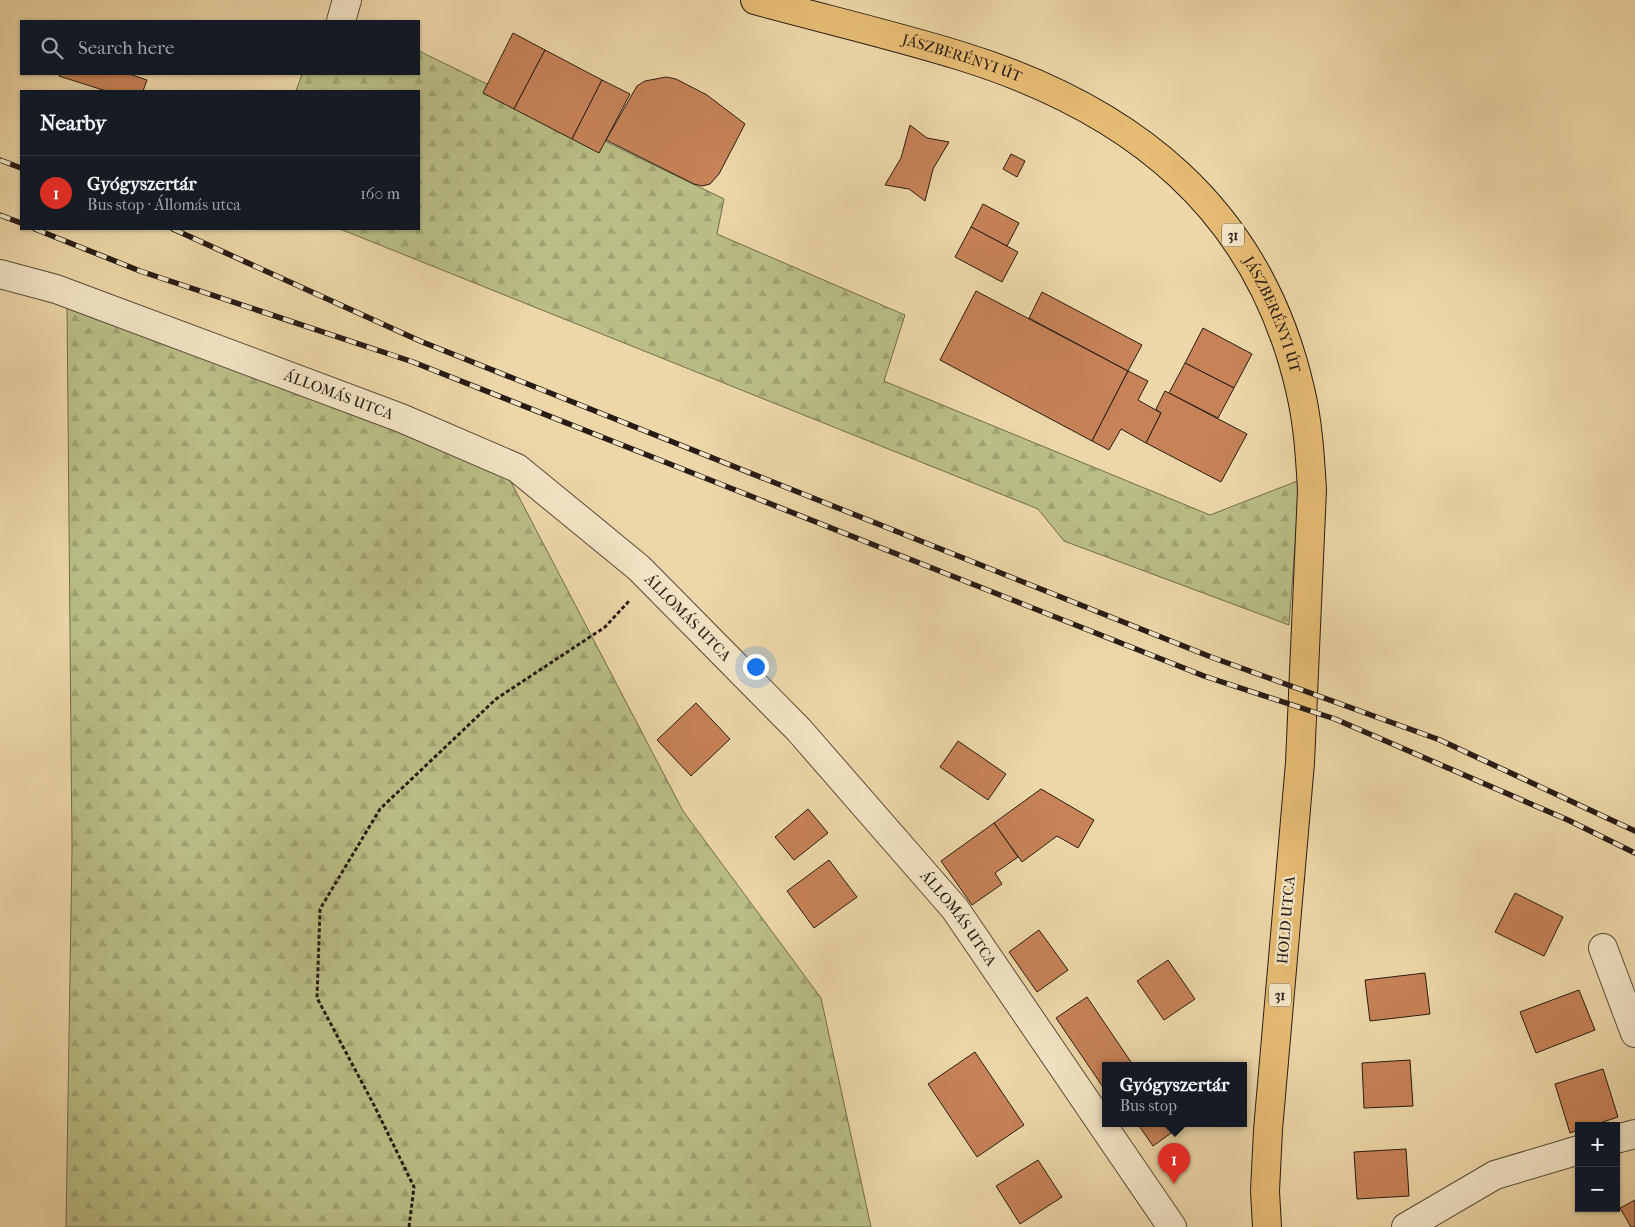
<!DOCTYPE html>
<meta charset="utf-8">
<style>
:root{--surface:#171b24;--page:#20242c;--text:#f1f3f6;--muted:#9ea1a6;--line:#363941;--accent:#d93025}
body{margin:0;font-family:"IM FELL French Canon",serif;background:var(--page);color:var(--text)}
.controls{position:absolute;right:15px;bottom:15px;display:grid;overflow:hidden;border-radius:0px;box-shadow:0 1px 4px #0004}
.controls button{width:45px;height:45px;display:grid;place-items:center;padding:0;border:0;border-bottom:1px solid var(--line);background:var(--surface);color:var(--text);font:25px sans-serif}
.you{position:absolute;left:755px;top:666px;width:18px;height:18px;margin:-12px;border:4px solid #fff;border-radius:50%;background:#1a73e8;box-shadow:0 0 0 8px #1a73e833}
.badge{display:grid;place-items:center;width:32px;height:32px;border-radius:50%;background:var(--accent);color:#fff;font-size:16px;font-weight:700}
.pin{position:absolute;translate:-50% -41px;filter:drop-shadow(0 1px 2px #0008)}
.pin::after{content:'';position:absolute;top:26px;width:18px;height:15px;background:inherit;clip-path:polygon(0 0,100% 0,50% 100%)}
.popup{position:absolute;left:1102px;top:1062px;width:145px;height:65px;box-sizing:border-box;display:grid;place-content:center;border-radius:0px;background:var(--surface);filter:drop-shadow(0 1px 4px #0005);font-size:16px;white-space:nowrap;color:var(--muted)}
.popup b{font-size:19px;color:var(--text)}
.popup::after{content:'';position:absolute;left:50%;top:100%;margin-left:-10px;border:10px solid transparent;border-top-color:var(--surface)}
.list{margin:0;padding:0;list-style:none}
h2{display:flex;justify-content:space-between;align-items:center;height:65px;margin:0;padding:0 20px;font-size:21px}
h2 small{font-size:16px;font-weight:400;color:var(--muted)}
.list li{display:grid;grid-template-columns:32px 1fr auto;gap:15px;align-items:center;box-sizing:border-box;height:75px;padding:0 20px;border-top:1px solid var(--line)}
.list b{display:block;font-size:19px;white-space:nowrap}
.list p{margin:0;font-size:16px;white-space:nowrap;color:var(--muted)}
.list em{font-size:16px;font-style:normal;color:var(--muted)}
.icon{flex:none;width:28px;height:28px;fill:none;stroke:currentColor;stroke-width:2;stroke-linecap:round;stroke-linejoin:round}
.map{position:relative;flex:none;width:1635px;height:1227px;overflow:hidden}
.search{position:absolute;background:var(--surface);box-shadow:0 1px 4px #0004;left:20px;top:20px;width:400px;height:55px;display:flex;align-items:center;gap:12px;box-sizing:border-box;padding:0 18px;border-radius:0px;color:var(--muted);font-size:19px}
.panel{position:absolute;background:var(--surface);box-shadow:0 1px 4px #0004;left:20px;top:90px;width:400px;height:140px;border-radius:0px}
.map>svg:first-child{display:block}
.forest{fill:url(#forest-firs);stroke:#706d4e}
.building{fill:#c78257;stroke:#271c15}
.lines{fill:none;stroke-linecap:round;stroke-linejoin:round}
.minor-casing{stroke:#584b3a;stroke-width:30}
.major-casing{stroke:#271c15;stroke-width:30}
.path{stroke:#271c15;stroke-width:3;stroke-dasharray:4 2.5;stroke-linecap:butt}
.minor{stroke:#f3e5c6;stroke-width:28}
.major{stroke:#e6bc74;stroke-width:28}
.rail-casing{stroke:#271c15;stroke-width:5.5}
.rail{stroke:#f3e5c6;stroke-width:4;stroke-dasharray:11;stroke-linecap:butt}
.labels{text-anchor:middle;stroke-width:4.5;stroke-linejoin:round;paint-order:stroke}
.shield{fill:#f3e5c6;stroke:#64584a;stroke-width:1}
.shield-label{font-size:14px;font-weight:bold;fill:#271c15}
.street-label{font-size:15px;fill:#271c15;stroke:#f3e5c6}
</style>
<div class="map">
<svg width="1635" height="1227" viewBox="0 0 1635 1227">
<defs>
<pattern id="forest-firs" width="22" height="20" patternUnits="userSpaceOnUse" patternTransform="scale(1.25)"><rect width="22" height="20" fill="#babe86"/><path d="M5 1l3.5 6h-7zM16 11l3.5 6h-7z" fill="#a0a373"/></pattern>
</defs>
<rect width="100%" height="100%" fill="#edd7a8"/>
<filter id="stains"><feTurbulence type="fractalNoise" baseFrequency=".004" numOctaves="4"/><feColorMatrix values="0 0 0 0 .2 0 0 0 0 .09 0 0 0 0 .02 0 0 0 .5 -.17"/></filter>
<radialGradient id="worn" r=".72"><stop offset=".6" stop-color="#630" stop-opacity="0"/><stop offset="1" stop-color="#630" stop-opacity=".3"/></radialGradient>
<g class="forest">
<polygon points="419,51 724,199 717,234 905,315 884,381 1210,515 1300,480 1289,625 1064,541 1038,509 340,229 419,229 419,91 296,91 302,74 419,74"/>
<polygon points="67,305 397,430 510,480 683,811 821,998 871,1227 66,1227 72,849"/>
</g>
<g class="building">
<polygon points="513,33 545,50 514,109 483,93"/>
<polygon points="545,50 602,80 572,139 514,109"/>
<polygon points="60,74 129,74 147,80 143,91 106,91 59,76"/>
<polygon points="666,77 676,79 707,95 745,124 719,174 710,184 702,186 694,184 606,140 637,86 645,81"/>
<polygon points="602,80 630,94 599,153 572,139"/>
<polygon points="910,125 927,138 949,142 933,169 925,201 909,189 885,185 901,158"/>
<polygon points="1011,154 1025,161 1017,177 1003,169"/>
<polygon points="983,204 1019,223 1007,246 971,227"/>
<polygon points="971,227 1018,252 1002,282 955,257"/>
<polygon points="976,291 1128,371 1092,441 940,360"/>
<polygon points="1042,292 1142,345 1128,371 1029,318"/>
<polygon points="1203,328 1252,354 1234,388 1185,363"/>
<polygon points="1185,363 1234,388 1218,418 1169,393"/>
<polygon points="1128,371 1148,381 1138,400 1161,413 1146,443 1121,429 1109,450 1092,441"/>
<polygon points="1165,391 1247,434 1221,482 1146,443 1161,413 1156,409"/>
<polygon points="696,703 730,739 691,776 657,740"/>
<polygon points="958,741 1006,774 988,800 940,767"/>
<polygon points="1041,789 1094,820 1078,848 1057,836 1022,862 994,823"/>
<polygon points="808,809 828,833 794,860 775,837"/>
<polygon points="994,823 1018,857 995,873 1002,884 972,905 941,861"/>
<polygon points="829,860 857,897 814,928 787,891"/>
<polygon points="1515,893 1563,917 1544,956 1495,932"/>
<polygon points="1039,930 1068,970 1037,992 1009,952"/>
<polygon points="1168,960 1195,999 1164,1020 1137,981"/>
<polygon points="1425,973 1430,1014 1370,1021 1365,980"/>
<polygon points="1579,990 1595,1030 1536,1053 1520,1012"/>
<polygon points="1087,997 1133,1065 1105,1065 1105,1090 1056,1018"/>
<polygon points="975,1052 1024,1125 977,1157 928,1084"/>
<polygon points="1410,1060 1413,1106 1364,1108 1362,1063"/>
<polygon points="1603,1069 1618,1117 1591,1126 1579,1126 1579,1130 1570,1133 1555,1084"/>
<polygon points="1137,1123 1185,1123 1153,1146"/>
<polygon points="1406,1149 1409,1196 1357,1199 1354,1152"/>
<polygon points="1038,1160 1062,1197 1020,1224 996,1186"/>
<polygon points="1635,1200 1635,1227 1631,1227 1620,1208"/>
</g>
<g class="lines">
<g class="minor-casing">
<g id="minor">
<polyline points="341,21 347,0"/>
<path id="s1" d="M 0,274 L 56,289 L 401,418 L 517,468 L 639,568 L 799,730 L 955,909 L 1172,1227"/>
<polyline points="1603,948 1635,1033"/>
<polyline points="1616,1139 1635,1134"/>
<polyline points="1406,1227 1495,1175 1579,1150"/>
</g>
</g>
<g class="major-casing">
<g id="major">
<path id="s2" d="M 755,0 C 824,19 893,35 961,56 C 1132,109 1258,208 1300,389 C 1308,422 1310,456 1312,490 L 1300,763 L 1268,1130 L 1265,1191 L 1267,1227"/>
</g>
</g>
<polyline class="path" points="409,1227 414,1187 375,1107 317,998 320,909 380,809 496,699 605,627 630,600"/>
<use href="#minor" class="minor"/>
<use href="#major" class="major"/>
<g class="rail-casing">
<g id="rail">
<polyline points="0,160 21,168"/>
<polyline points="0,215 21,223"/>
<polyline points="35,229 140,271 413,362 1204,676 1335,719 1568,820 1635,853"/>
<polyline points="173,229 420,341 1211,657 1440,740 1635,831"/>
</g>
</g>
<use href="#rail" class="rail"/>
</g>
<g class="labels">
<g class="shield">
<rect x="1222" y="223.5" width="22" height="23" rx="4"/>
<rect x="1269" y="983.5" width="22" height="23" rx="4"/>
</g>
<g class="shield-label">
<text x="1233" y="240">31</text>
<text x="1280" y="1000">31</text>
</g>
<g class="street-label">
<text dy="5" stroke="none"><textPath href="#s2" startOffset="215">JÁSZBERÉNYI ÚT</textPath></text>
<text dy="5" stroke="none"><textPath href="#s2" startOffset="634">JÁSZBERÉNYI ÚT</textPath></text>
<text dy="5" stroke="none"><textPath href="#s1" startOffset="360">ÁLLOMÁS UTCA</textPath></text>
<text dy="5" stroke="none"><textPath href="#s1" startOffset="780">ÁLLOMÁS UTCA</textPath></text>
<text dy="5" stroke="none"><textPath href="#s1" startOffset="1185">ÁLLOMÁS UTCA</textPath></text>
<text transform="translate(1286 920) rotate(-85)" y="5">HOLD UTCA</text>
</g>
</g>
<rect width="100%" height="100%" filter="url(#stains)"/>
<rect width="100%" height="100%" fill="url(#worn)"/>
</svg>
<div class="controls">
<button>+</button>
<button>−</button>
</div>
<div class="you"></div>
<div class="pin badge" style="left:1174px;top:1184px">1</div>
<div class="popup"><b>Gyógyszertár</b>Bus stop</div>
<div class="search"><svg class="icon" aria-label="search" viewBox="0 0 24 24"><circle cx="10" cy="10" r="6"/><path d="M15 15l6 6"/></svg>Search here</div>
<section class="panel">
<h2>Nearby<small></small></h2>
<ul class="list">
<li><span class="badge">1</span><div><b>Gyógyszertár</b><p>Bus stop · Állomás utca</p></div><em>160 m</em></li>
</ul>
</section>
</div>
